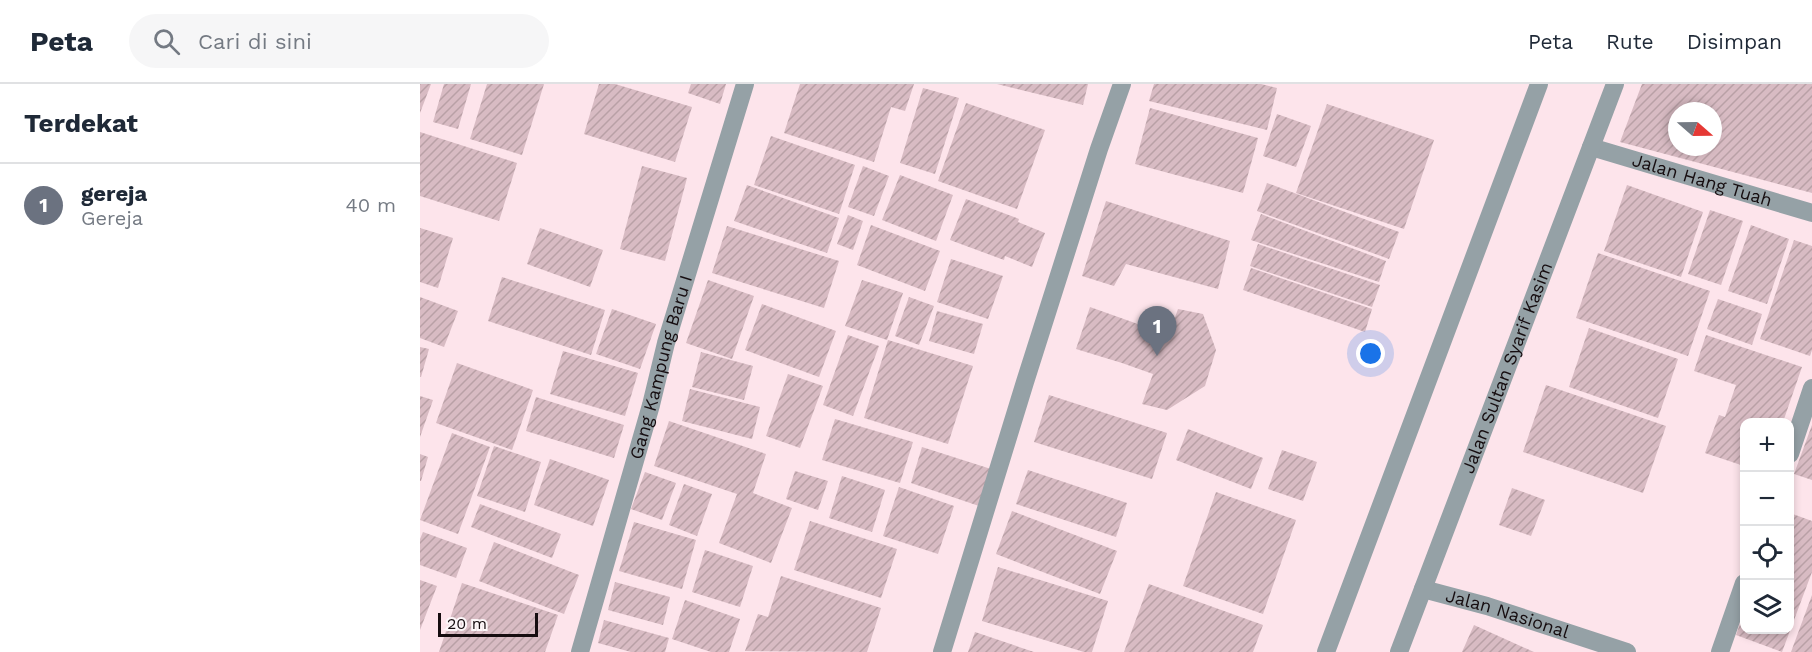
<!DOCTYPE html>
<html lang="id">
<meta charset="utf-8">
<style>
:root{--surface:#fff;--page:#f6f6f7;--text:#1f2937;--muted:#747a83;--line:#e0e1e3;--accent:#b45309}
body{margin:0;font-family:"Work Sans",sans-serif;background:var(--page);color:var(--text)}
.controls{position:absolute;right:18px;bottom:18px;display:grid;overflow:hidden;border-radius:12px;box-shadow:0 3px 9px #0003}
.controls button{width:54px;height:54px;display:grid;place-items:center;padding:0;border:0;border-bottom:2px solid var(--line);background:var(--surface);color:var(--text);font:30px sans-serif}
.compass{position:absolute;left:1248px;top:18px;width:54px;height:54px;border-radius:50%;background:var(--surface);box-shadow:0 3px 9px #0003;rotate:110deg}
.scale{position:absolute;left:18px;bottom:15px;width:100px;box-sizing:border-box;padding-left:6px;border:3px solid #160d10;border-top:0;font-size:16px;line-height:21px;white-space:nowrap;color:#160d10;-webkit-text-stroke:4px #fdf7f9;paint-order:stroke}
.you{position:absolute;left:951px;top:270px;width:21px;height:21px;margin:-15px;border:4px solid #fff;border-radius:50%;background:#1a73e8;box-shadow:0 0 0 9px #1a73e833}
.badge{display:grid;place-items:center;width:39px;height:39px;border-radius:50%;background:var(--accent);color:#fff;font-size:20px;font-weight:700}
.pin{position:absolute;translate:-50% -50px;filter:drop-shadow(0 2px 3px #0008)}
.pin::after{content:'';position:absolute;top:32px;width:21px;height:18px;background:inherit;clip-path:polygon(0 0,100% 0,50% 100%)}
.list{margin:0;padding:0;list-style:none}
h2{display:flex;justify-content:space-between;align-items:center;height:78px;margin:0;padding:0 24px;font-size:26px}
h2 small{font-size:20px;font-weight:400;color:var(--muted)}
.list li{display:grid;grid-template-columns:39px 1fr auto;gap:18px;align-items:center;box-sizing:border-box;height:84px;padding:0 24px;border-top:2px solid var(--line)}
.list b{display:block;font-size:22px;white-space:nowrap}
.list p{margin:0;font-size:20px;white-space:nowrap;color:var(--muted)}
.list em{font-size:20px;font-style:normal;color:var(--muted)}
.icon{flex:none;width:33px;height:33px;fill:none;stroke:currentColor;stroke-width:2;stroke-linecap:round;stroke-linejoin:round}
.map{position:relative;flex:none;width:1392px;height:568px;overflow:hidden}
header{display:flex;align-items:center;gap:36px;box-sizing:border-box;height:84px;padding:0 30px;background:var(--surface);border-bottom:2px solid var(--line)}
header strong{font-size:28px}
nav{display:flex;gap:33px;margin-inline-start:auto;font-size:21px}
.search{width:420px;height:54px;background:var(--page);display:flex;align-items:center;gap:15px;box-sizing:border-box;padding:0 21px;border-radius:33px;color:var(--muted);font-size:22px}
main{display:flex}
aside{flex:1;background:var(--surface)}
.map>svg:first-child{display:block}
.building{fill:url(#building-hatch);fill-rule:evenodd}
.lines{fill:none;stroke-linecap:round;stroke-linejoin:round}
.minor{stroke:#95a1a6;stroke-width:18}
.tertiary{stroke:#95a1a6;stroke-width:18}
.labels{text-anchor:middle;stroke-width:6;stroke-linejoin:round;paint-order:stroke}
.street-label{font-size:18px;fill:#160d10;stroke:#fdf7f9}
</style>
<header>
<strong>Peta</strong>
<div class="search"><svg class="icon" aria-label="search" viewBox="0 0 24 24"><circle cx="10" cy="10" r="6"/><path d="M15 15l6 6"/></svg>Cari di sini</div>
<nav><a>Peta</a><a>Rute</a><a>Disimpan</a></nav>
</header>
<main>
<aside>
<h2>Terdekat<small></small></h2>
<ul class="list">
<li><span class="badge" style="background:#6b7280">1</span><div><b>gereja</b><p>Gereja</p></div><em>40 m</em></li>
</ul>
</aside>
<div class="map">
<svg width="1392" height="568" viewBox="0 0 1392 568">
<defs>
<pattern id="building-hatch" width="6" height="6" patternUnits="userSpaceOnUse" patternTransform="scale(1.5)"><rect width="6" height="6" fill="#d8bbc3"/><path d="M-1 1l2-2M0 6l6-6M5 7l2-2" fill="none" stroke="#b9a0a6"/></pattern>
</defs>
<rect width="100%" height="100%" fill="#fde4eb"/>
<g class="building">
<polygon points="0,0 11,0 0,29"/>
<polygon points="24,0 51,0 38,45 13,38"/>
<polygon points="67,0 124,0 102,71 50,55"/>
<polygon points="179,0 195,0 272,23 255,78 164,50"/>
<polygon points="271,0 306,0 300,20 268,9"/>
<polygon points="380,0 494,0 485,27 471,23 454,78 364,49"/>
<polygon points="577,0 668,0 663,21"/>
<polygon points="734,0 841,0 857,4 847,46 729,17"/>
<path d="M 1222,0 L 1392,0 L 1392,109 L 1200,58 ZM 1257,27 L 1293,27 L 1293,63 L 1257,63 Z"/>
<polygon points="503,4 539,14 515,90 480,79"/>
<polygon points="546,19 625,46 597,125 518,97"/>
<polygon points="907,20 1014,56 984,145 876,109"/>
<polygon points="730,24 838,54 823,109 715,80"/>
<polygon points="857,30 891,42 876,83 843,72"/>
<polygon points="0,48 97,79 79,137 0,112"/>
<polygon points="351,52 435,81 419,130 334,101"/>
<polygon points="222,82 267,94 245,177 200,165"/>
<polygon points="443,82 469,92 454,132 428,123"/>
<polygon points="480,91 533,111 516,157 462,136"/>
<polygon points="847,99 979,148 969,175 837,127"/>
<polygon points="327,101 419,134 407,169 314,137"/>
<polygon points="1207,101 1283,128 1261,193 1184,167"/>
<polygon points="546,115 599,135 598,138 625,149 612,183 585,172 584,176 530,156"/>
<polygon points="686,117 810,157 798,205 706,180 694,202 662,192"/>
<polygon points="1290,126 1323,137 1301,201 1268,190"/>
<polygon points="841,130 966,177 959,198 831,156"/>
<polygon points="428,131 443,137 433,166 417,160"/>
<polygon points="451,141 520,167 505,207 437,181"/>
<polygon points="1331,141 1369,155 1347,220 1308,207"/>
<polygon points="307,142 419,177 404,224 292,189"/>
<polygon points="0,144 33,154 18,204 0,198"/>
<polygon points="120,144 183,166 170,203 107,180"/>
<polygon points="1374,156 1392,162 1392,266 1390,272 1340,255"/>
<polygon points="838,160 960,201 952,223 830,182"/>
<polygon points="1178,169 1290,207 1268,272 1156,234"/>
<polygon points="531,175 583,192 568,235 517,218"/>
<polygon points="831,184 952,225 945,248 823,206"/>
<polygon points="82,193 185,226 171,271 68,237"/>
<polygon points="288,196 334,212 312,275 266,259"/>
<polygon points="442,196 483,209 467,256 425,242"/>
<polygon points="0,213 38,227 24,263 0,254"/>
<polygon points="489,213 514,222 499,261 475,252"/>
<polygon points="1298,215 1342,230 1332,261 1287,245"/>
<polygon points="342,220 416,247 399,293 325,266"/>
<polygon points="670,223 715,239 748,253 758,225 783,230 796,266 785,302 747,326 722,320 733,290 702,279 656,265"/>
<polygon points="192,225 236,240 220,285 176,270"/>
<polygon points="517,227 563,240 554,270 509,257"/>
<polygon points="1169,244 1258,275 1238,334 1149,303"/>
<polygon points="428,251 459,262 433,332 403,321"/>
<polygon points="1286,251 1382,283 1363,338 1324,338 1324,382 1285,369 1299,331 1305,333 1316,301 1274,287"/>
<polygon points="468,256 553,282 528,360 444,334"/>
<polygon points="0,263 9,265 1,293 0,293"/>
<polygon points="143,267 218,289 205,332 130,310"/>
<polygon points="281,268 333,282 324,316 272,303"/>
<polygon points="37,279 113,306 92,366 16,339"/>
<polygon points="368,290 403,302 380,364 346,352"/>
<polygon points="1126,301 1246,342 1223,409 1103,368"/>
<polygon points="270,305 340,323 332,355 262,337"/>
<polygon points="629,311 747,349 732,395 614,358"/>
<polygon points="0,312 13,316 0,353"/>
<polygon points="116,313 204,341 194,374 106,347"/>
<polygon points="415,335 493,358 480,399 402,376"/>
<polygon points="249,337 346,370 333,409 372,424 351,479 299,459 317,410 234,382"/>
<polygon points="1392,341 1392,396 1374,390"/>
<polygon points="768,345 843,374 831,405 756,376"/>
<polygon points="32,349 70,363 38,450 0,436"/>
<polygon points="74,362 121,378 105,428 57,412"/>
<polygon points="502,363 571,385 559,422 491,399"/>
<polygon points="862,366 897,378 883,417 848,405"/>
<polygon points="0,370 8,373 1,397 0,397"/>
<polygon points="130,375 189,396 173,442 114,421"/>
<polygon points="608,386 707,419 696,453 596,420"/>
<polygon points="375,387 408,397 398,426 366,415"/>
<polygon points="225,388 256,399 242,436 211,425"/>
<polygon points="422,392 465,406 452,448 409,434"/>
<polygon points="264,400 292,410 277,452 249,441"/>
<polygon points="479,403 534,422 518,470 463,452"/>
<polygon points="1092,404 1125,416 1111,452 1079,441"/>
<polygon points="796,408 876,436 843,530 763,502"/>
<polygon points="60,420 141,450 132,474 51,443"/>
<polygon points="592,427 697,467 680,510 576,470"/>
<polygon points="1370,429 1392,437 1392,488 1362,568 1316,551 1324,528 1324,546 1370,546"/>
<polygon points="390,437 477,465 461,514 374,486"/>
<polygon points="214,438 276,456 262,505 199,487"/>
<polygon points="3,448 47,464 36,494 0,481 0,455"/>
<polygon points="74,458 159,491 144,530 59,497"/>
<polygon points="285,466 333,482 320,523 272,508"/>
<polygon points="578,483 688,517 672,568 664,568 562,537"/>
<polygon points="361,492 461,524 447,568 325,567 338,530 348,533"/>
<polygon points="0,496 17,502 0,546"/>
<polygon points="195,498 250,513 243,541 188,526"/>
<polygon points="42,499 138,531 125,568 19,568"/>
<polygon points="729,500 843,541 833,568 704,568"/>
<polygon points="1392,511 1392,568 1371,568"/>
<polygon points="265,516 320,535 309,568 291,568 252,555"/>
<polygon points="184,536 249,554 245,568 211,568 178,559"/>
<polygon points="1054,541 1114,568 1042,568"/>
<polygon points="555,548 614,568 548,568"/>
</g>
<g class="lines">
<g class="minor">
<path id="s1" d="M 1171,63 L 1392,129"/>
<polyline points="1370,370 1392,304"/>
<path id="s2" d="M 1003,505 L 1067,522 L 1207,568"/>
<path id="s3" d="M 160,568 L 231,321 L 246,259 L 325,0"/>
<polyline points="522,568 605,298 679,65 702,0"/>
<polyline points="1300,568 1324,499"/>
</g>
<g class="tertiary">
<polyline points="906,568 1119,0"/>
<path id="s4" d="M 979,568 L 1195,0"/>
</g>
</g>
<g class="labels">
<g class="street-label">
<text dy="6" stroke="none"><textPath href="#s1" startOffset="116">Jalan Hang Tuah</textPath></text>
<text dy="6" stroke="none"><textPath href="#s3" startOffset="296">Gang Kampung Baru I</textPath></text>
<text dy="6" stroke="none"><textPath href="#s4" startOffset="304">Jalan Sultan Syarif Kasim</textPath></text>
<text dy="6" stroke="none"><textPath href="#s2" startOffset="88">Jalan Nasional</textPath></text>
</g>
</g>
</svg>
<div class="controls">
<button>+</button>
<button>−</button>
<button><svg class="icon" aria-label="locate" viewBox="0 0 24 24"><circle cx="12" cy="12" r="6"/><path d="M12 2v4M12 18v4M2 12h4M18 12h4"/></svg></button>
<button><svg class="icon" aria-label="layers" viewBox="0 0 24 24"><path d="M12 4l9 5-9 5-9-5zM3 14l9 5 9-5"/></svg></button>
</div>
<svg class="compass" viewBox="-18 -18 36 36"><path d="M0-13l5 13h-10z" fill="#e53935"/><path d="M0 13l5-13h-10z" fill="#747a83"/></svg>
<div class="scale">20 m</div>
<div class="you"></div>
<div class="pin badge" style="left:737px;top:272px;background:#6b7280">1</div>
</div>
</main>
